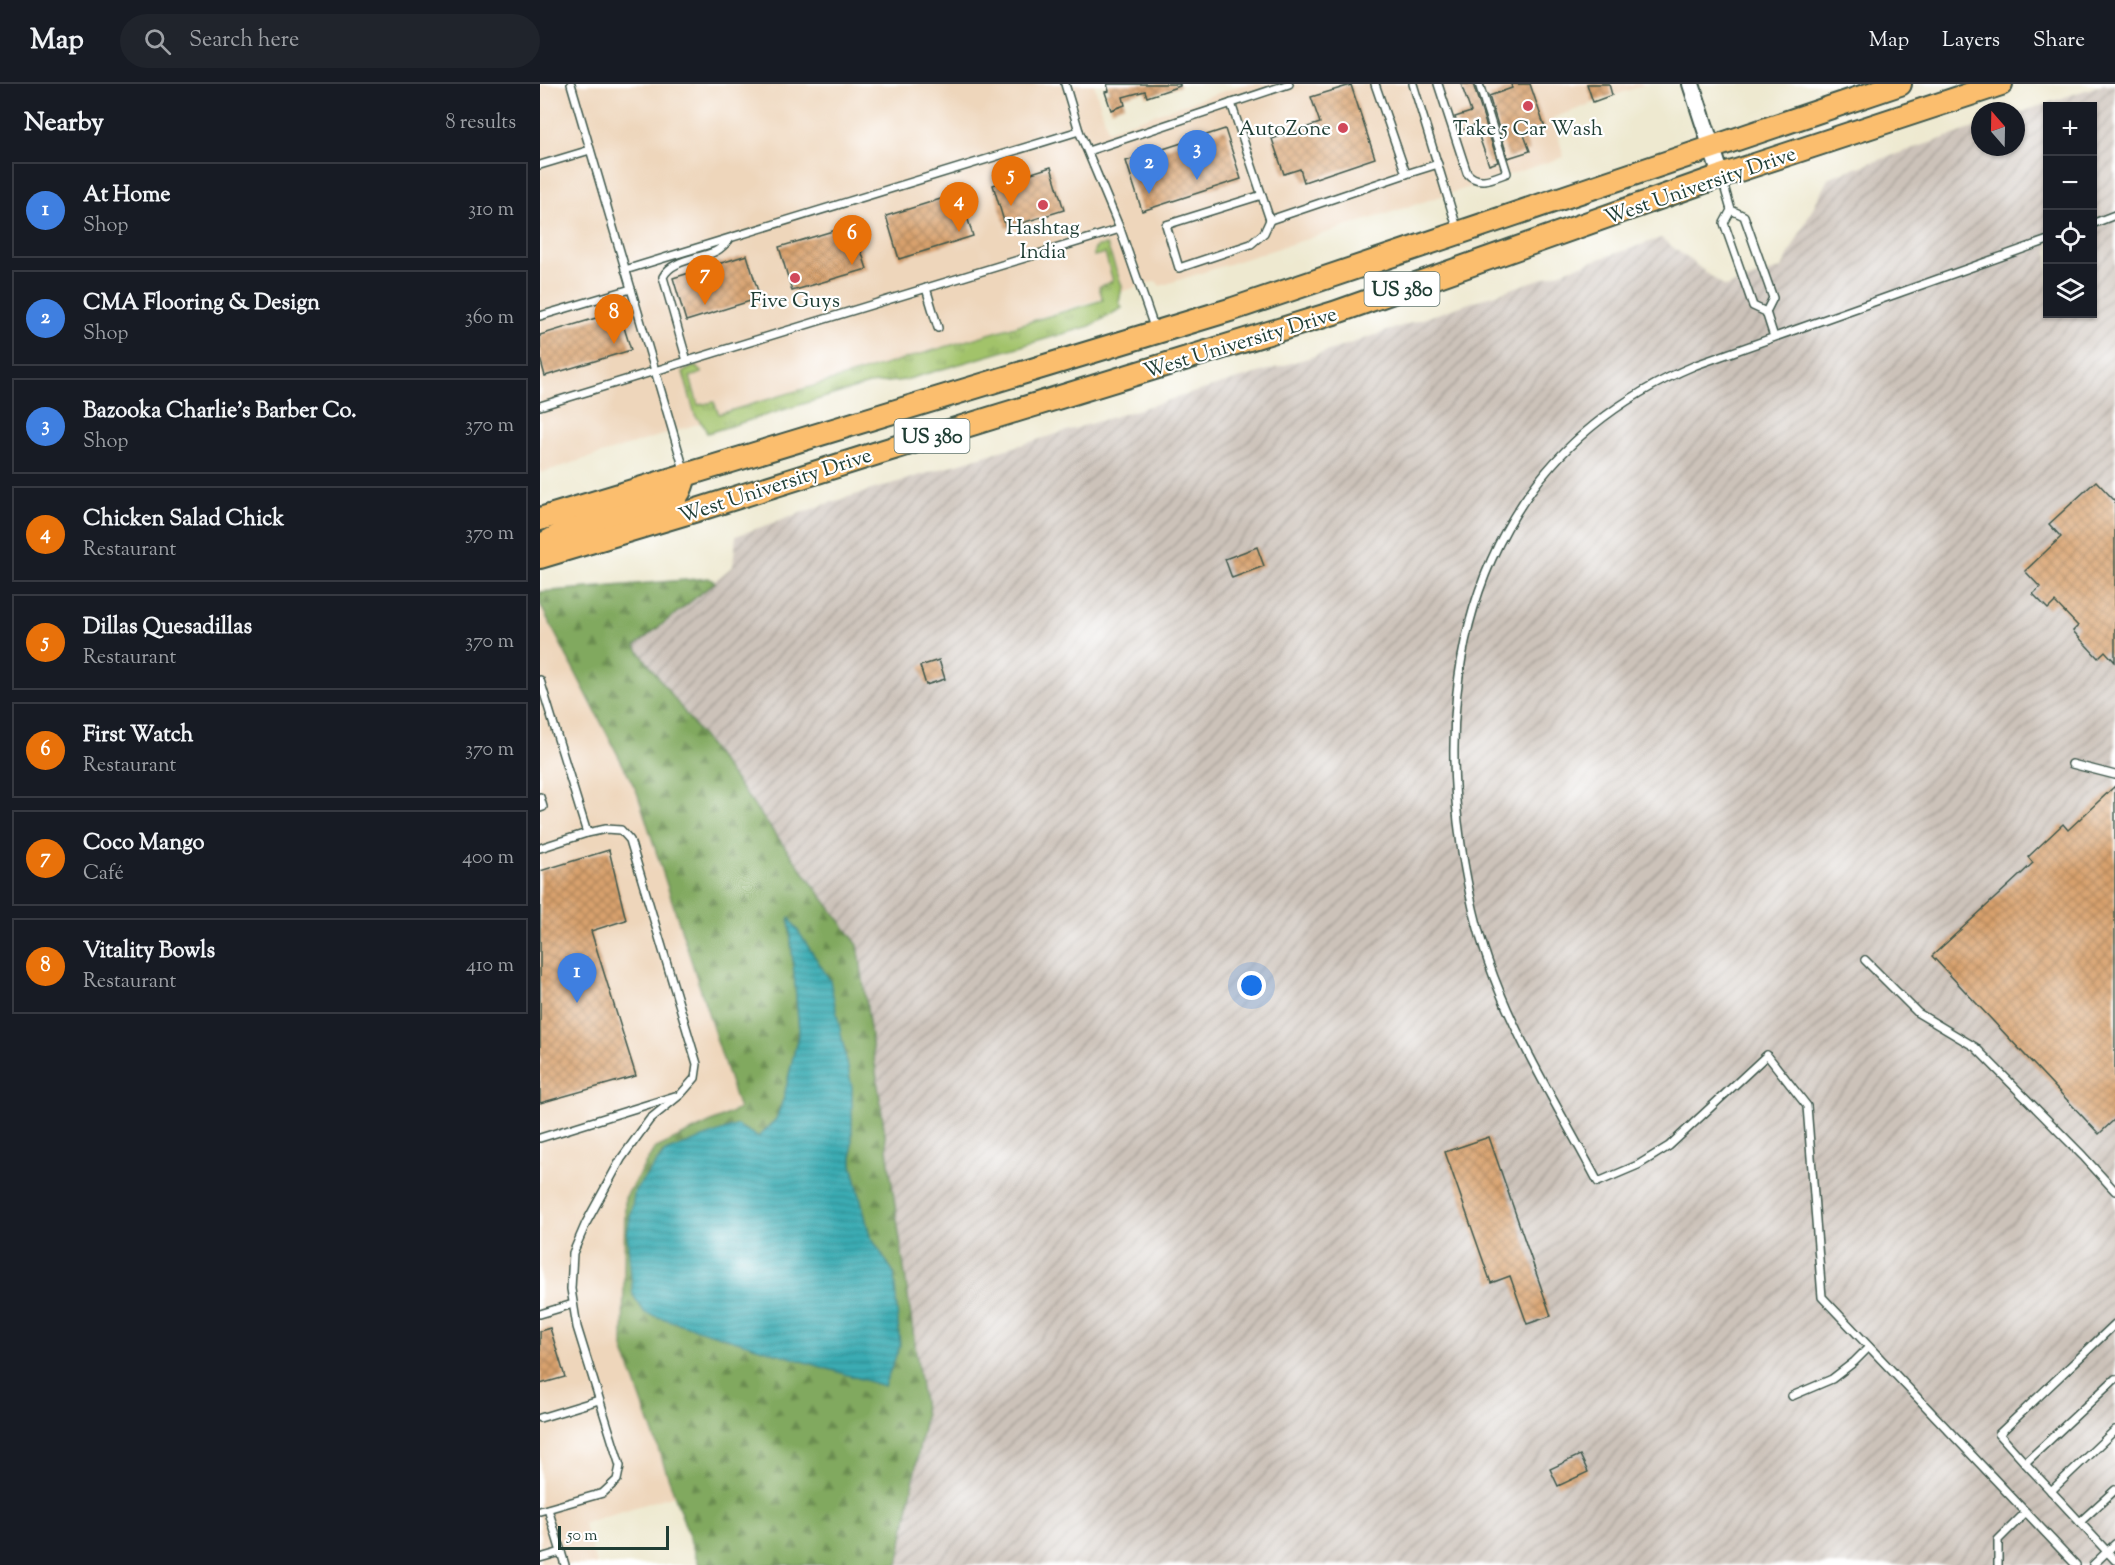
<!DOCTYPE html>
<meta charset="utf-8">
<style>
:root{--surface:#171b24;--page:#20242c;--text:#f1f3f6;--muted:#9ea1a6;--line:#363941;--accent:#7c3aed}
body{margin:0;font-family:"Sorts Mill Goudy",serif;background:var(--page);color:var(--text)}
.controls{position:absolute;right:18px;top:18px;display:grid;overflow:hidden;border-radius:0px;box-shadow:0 2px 4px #0004}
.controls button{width:54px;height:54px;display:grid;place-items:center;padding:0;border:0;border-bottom:2px solid var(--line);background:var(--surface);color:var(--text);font:30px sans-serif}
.compass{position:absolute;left:1431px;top:18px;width:54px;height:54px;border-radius:50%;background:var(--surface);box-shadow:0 2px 4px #0004;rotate:340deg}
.scale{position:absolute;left:18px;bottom:15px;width:111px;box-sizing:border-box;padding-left:6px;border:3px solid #1f3d34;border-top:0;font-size:16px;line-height:21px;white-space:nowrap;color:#1f3d34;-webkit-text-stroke:4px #fff;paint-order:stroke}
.you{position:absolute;left:712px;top:902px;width:21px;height:21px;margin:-15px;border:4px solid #fff;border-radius:50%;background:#1a73e8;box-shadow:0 0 0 9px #1a73e833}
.badge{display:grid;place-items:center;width:39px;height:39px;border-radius:50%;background:var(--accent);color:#fff;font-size:20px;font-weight:700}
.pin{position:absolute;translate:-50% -50px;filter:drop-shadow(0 2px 3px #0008)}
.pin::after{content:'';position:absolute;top:32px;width:21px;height:18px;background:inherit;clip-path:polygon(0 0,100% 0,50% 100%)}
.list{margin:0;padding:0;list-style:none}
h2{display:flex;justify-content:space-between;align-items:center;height:78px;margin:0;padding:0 24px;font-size:26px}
h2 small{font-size:20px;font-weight:400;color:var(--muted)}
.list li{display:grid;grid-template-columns:39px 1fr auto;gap:18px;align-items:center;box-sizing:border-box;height:96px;margin:0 12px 12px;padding:0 12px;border:2px solid var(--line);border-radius:0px}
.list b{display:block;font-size:22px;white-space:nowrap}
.list p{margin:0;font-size:20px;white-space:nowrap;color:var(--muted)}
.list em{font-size:20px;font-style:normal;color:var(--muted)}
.icon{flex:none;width:33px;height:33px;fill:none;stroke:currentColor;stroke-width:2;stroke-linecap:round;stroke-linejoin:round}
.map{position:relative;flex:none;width:1575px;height:1481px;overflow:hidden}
header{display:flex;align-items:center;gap:36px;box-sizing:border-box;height:84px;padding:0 30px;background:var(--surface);border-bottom:2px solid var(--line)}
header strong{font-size:28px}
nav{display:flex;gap:33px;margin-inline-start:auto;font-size:21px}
.search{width:420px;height:54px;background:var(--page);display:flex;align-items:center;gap:15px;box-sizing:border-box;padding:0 21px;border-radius:33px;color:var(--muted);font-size:22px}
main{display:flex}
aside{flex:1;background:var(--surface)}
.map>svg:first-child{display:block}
.built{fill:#eed6bb}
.industrial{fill:url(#industrial-furrows);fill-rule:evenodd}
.grass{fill:url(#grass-tufts);stroke:#608050;stroke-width:1.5}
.forest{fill:url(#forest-firs);stroke:#50734a;stroke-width:1.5;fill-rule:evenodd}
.water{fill:url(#water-rules);stroke:#2c7474;stroke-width:1.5}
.building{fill:url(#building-cross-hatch)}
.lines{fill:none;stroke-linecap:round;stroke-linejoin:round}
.service-casing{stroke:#3e574b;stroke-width:10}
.tertiary-casing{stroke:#3e574b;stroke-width:20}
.trunk-casing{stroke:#3e574b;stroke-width:26}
.service{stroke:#fff;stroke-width:7}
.tertiary{stroke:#fff;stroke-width:16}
.trunk{stroke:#fbbe6e;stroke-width:22}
.poi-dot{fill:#d1495b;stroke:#fff;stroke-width:2}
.labels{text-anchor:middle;stroke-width:4.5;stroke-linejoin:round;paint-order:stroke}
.shield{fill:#fff;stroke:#627771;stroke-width:1.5}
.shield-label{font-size:20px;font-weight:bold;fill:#1f3d34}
.poi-label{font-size:21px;fill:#1f3d34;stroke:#fff}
.street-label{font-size:21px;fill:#1f3d34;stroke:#fff}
</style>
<header>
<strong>Map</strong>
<div class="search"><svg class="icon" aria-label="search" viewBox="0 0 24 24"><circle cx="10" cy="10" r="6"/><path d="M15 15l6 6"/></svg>Search here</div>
<nav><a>Map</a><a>Layers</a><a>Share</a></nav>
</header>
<main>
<aside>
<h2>Nearby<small>8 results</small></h2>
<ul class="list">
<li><span class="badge" style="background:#3f7fe0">1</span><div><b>At Home</b><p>Shop</p></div><em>310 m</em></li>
<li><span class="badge" style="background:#3f7fe0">2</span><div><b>CMA Flooring &amp; Design</b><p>Shop</p></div><em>360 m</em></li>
<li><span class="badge" style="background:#3f7fe0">3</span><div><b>Bazooka Charlie's Barber Co.</b><p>Shop</p></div><em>370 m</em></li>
<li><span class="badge" style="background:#e8710a">4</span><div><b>Chicken Salad Chick</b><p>Restaurant</p></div><em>370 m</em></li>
<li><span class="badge" style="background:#e8710a">5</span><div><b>Dillas Quesadillas</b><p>Restaurant</p></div><em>370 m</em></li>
<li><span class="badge" style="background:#e8710a">6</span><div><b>First Watch</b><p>Restaurant</p></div><em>370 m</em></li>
<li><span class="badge" style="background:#e8710a">7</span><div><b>Coco Mango</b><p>Café</p></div><em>400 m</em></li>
<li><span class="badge" style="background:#e8710a">8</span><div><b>Vitality Bowls</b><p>Restaurant</p></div><em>410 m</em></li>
</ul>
</aside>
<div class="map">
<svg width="1575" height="1481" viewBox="0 0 1575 1481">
<defs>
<pattern id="industrial-furrows" width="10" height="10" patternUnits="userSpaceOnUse" patternTransform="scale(1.5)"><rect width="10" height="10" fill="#ccc2b9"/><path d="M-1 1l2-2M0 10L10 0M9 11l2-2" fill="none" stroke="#a59f97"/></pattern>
<pattern id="grass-tufts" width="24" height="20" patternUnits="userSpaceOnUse" patternTransform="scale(1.5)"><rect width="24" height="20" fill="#a2c36b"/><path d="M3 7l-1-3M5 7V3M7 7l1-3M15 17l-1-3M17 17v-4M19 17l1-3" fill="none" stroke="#83a059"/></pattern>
<pattern id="forest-firs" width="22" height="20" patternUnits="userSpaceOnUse" patternTransform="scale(1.5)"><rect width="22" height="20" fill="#81a95f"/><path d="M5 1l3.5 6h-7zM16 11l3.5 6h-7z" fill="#698b4f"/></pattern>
<pattern id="water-rules" width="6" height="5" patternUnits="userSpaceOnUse" patternTransform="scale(1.5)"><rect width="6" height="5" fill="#3aacb3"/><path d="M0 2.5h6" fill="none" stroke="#308d92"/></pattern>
<pattern id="building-cross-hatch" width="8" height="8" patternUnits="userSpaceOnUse" patternTransform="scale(1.5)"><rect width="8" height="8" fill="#d8a16d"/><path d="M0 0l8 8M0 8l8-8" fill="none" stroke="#af845a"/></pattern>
</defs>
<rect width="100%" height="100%" fill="#fff"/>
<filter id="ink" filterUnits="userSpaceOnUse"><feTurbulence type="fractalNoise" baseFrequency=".0167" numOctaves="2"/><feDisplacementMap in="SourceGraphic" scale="12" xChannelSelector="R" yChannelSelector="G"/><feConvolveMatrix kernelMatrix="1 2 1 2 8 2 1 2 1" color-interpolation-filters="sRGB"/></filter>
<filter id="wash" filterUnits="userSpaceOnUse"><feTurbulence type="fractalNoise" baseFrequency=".008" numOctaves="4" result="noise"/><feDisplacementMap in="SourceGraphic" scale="24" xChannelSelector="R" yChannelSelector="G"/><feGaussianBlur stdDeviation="1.35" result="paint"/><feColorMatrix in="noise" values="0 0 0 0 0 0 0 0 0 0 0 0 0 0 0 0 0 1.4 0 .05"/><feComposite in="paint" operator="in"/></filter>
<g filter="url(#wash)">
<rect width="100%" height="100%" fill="#eee9d0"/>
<g class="built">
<polygon points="0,0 554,0 568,46 705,0 1106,0 1013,34 1024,73 620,202 616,197 0,389"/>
<polygon points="0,520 97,708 199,1025 114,1065 83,1264 135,1411 43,1439 57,1481 0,1481"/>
</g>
<path class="industrial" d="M 1563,0 L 1575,0 L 1575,1481 L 358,1481 L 385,1332 L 95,562 L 193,482 L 196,452 L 292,418 L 768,274 L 1121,154 L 1185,203 L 1242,184 L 1289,93 L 1440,42 L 1440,63 L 1476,63 L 1476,30 ZM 1508,22 L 1552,22 L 1552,230 L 1508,230 Z"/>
<polygon class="grass" points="567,161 582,202 579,218 582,224 550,242 365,296 329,300 167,349 164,342 155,331 143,288 155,282 162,289 150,293 158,321 174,318 179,330 563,216 559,203 573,197 565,169 554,172 554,166 558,162"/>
<path class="forest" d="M 169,494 L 175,498 L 95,562 L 318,861 L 385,1332 L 358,1481 L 159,1481 L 83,1264 L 85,1114 L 114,1065 L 199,1025 L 97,708 L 0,520 L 0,508 ZM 249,835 L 312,1003 L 312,1080 L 330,1152 L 354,1189 L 218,1053 L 236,1035 L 244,1013 L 259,946 Z"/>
<polygon class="water" points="249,833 290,896 312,1003 312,1081 330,1152 354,1189 360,1262 344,1302 105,1229 93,1211 87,1150 95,1106 125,1068 197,1041 218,1053 236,1035 244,1013 259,947"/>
<g id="blocks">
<g class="building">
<polygon points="567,0 640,0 640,2 607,13 605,7 583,13 585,21 571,26 565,8 569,7"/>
<polygon points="921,0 933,0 958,78 949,81 935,41 919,47 915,33 931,28"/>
<polygon points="971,0 990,0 1005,44 984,51 990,67 968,74 949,12 972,4"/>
<polygon points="1047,0 1069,0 1072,11 1053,18"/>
<polygon points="811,1 835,74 764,98 760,85 744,90 732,55 780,39 771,13"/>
<polygon points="685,45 701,95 602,127 586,77"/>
<polygon points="511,83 524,126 466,144 453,101"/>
<polygon points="420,109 433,152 359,175 346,132"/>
<polygon points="313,141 327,185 252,207 239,163"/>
<polygon points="207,171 220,214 146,237 133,194"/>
<polygon points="79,227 91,266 5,292 0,274 0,251"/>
<polygon points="1556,397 1575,417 1575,578 1565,567 1558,574 1533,547 1538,542 1515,518 1508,525 1493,510 1500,503 1485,487 1521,453 1509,440"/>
<polygon points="717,463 724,482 692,494 685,475"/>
<polygon points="399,576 405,595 386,601 380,582"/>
<polygon points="1575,702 1575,1035 1559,1050 1392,872 1493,779 1488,773 1523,740 1528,746"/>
<polygon points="69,766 86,836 51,847 96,992 0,1019 0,787"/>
<polygon points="949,1053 1011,1232 987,1240 970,1192 951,1199 905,1068"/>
<polygon points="10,1244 25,1293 0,1300 0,1247"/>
<polygon points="1040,1371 1048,1388 1018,1402 1010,1385"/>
</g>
</g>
</g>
<g filter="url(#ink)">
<use href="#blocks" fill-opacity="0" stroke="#3e574b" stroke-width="1.5"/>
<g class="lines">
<g class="service-casing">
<g id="service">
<polyline points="31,0 145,389"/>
<polyline points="525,0 539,47 580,145 615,246"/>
<polyline points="835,0 866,90 898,80"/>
<polyline points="873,0 918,147"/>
<path d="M 898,0 L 927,89 C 938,102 953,94 967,89 L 939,0"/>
<polyline points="691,19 730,136 866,90"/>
<polyline points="548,67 749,0"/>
<polyline points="0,81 50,66"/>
<polyline points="1182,95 1191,126 1184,139 1213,222 1226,228 1234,253"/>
<polyline points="722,111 626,141 639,184 711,160 724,149 730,136"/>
<polyline points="1191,126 1204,132 1233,214 1226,228"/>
<polyline points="1552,140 1575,131"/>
<path d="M 1508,156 L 1156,281 C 954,365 891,556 921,761 C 927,800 935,840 948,877 C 975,955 1020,1026 1058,1098 L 1098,1081 L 1129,1062 L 1227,971 L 1267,1022 L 1282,1213 L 1536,1481"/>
<polyline points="85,186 539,47"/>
<polyline points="386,204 398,244"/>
<polyline points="0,232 91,205"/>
<path d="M 147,277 L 123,193 C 131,176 158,175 174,168 C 180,166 184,161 189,156"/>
<polyline points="0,322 580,145"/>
<polyline points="0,596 47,749 0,764"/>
<polyline points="1532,680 1575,691"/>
<polyline points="0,713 3,723 0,724"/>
<polyline points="1325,876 1378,929 1435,963 1543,1072 1575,1107"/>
<polyline points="0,1054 135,1012"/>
<polyline points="0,1230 33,1220"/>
<polyline points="1575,1295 1485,1379 1575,1476"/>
<polyline points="1252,1312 1292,1295 1314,1278 1329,1263"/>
<polyline points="0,1334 59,1316"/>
<polyline points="1485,1379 1459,1350 1575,1240"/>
<polyline points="1511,1407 1575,1346"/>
<polyline points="8,1425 25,1481"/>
<polyline points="0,1427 63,1409 77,1396 80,1382 37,1243 31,1205 33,1169 46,1139 81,1075 110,1035 141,1010 155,994 157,980 90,756 81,746 66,745 47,749"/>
<polyline points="1540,1438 1575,1406"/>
<polyline points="0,1474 21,1468"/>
<polyline points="1458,1481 1458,1456 1486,1428"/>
<polyline points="1553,1481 1575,1460"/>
</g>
</g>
<g class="tertiary-casing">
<polyline id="tertiary" points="1151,0 1181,92"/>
</g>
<g class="trunk-casing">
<g id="trunk">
<polyline points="0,435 693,225 1360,0"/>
<path d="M 0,462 L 25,448 L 129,418 C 140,412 142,402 145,391"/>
<polyline points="0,473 157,426 344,367 794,229 1181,92 1461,0"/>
</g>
</g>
<use href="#service" class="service"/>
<use href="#tertiary" class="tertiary"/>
<use href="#trunk" class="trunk"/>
</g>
</g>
<g class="poi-dot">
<circle cx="988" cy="22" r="6"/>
<circle cx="803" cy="44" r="6"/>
<circle cx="503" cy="121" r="6"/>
<circle cx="255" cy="194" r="6"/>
</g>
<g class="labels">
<g class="shield">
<rect x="824.5" y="188" width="75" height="34" rx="4.5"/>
<rect x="354.5" y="335" width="75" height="34" rx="4.5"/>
</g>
<g class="shield-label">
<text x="862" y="212">US 380</text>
<text x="392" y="359">US 380</text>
</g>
<g class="poi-label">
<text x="791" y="51" text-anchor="end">AutoZone</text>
<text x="988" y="51">Take 5 Car Wash</text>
<text x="503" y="150">Hashtag<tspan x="503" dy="24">India</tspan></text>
<text x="255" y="223">Five Guys</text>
</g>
<g class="street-label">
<text transform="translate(1160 101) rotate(-19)" y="7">West University Drive</text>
<text transform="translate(700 258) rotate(-17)" y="7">West University Drive</text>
<text transform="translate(235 401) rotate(-18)" y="7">West University Drive</text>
</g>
</g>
</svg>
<div class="controls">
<button>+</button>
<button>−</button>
<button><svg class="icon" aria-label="locate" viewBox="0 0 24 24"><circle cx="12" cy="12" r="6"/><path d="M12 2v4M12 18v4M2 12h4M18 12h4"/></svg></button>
<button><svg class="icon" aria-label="layers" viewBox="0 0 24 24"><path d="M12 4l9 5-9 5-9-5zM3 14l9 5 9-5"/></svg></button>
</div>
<svg class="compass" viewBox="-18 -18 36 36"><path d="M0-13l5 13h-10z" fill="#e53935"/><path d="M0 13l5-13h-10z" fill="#9ea1a6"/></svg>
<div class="scale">50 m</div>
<div class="you"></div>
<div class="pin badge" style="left:37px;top:919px;background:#3f7fe0">1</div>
<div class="pin badge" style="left:609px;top:110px;background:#3f7fe0">2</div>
<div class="pin badge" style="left:657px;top:96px;background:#3f7fe0">3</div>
<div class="pin badge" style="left:419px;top:148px;background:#e8710a">4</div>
<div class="pin badge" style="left:471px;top:122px;background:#e8710a">5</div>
<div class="pin badge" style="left:312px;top:181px;background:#e8710a">6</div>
<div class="pin badge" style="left:165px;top:221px;background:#e8710a">7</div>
<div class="pin badge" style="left:74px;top:260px;background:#e8710a">8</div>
</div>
</main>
